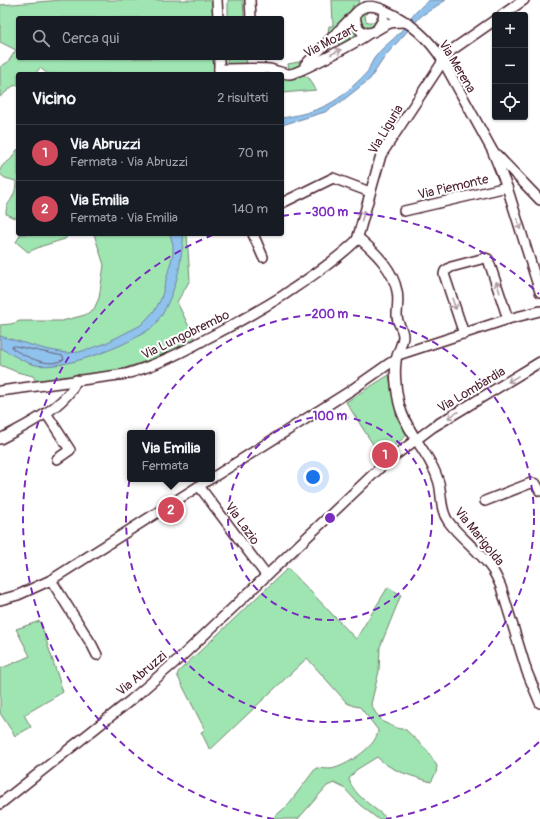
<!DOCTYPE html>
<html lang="it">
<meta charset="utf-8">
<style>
:root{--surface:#171b24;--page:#242831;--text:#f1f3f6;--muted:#9ea1a6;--line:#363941;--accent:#d1495b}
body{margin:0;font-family:Pangolin,sans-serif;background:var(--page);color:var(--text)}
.controls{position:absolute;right:12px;top:12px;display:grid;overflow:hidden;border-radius:4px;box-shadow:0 1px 3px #0004}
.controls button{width:36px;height:36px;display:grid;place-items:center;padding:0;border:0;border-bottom:1px solid var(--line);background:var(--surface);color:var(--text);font:20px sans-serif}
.you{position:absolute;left:313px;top:477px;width:14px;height:14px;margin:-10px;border:3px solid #fff;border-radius:50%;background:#1a73e8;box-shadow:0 0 0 6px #1a73e833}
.badge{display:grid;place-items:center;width:26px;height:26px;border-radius:50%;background:var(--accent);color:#fff;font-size:13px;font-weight:700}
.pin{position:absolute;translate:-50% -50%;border:2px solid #fff;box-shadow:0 1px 4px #0006}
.popup{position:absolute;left:127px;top:430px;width:88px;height:52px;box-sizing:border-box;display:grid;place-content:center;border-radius:4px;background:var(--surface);filter:drop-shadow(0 1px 3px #0005);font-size:13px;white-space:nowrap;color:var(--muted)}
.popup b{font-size:15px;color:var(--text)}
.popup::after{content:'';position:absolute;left:50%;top:100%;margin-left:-8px;border:8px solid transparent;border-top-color:var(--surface)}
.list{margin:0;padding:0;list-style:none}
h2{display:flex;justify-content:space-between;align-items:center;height:52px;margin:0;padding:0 16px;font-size:17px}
h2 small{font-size:13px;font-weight:400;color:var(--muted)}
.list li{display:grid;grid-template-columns:26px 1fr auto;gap:12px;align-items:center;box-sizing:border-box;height:56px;padding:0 16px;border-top:1px solid var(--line)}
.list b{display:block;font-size:15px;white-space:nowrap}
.list p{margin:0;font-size:13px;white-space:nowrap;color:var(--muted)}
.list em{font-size:13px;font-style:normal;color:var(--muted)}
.icon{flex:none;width:22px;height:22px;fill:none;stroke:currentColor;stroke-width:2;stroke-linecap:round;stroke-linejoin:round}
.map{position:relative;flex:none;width:540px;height:819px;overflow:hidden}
.search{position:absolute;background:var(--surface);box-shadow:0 1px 3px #0004;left:16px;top:16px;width:268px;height:44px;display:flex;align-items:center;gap:10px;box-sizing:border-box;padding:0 14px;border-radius:4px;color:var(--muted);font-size:15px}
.panel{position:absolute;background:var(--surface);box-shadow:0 1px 3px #0004;left:16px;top:72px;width:268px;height:164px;border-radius:4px}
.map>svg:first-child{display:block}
.green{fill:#9fe5b2;stroke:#74826e}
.water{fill:#8fc2ec;stroke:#73819f}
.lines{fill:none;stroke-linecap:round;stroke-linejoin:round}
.shore{stroke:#666078;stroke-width:1}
.minor-casing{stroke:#4a1f2b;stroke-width:12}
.minor{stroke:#fff;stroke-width:9}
.oneway{stroke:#ae9aa0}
.ring{fill:none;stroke:#7b2cbf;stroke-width:2;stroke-dasharray:7 5}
.labels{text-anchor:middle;stroke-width:4;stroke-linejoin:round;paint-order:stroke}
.street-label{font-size:13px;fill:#4a1f2b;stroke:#fff}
.centre{fill:#7b2cbf;stroke:#fff;stroke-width:2}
.ring-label{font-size:12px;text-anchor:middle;font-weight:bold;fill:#7b2cbf;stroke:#fff;stroke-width:4;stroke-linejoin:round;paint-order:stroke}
</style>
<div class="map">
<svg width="540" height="819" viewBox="0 0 540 819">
<rect width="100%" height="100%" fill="#fff"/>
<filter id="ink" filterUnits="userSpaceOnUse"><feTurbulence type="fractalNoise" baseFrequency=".025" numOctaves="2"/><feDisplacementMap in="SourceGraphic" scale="8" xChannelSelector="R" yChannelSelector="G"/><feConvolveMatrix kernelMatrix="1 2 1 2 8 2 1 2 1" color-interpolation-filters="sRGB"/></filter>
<g filter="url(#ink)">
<g class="green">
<polygon points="62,0 213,0 213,18 18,18 18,58 213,58 214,74 48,74 40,68 35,74 18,74 18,85 13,86 0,97 0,67 8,62 16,50 0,42 0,5"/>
<polygon points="228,0 243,0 244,18 228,18"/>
<polygon points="332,0 360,0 355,9 353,5 350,13 330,34 328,33 329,26 333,26"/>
<path d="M 365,10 L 373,11 L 369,11 L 365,15 L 366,21 L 369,22 L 375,22 L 377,16 C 378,22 376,25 370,27 L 364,26 L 360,19 L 362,13 Z"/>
<polygon points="351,24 354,29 361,35 340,47 335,38"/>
<polygon points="312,55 299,67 289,70 288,64 299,62"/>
<polygon points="227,58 246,58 247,65 223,65 222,62 227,62"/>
<polygon points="282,75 294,77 304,75 310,79 316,90 282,93"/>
<path d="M 18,149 L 18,216 L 14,218 L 6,214 C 6,205 8,205 12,198 C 15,193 16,187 16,181 L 5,178 L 0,174 C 0,163 7,164 12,158 C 14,154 15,152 18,149 Z"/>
<polygon points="21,234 69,234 65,239 42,246 28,252 16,242"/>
<polygon points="94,234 187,234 190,280 177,302 195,339 162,356 97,377 36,381 33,376 17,372 0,365 0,325 11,324 20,321 62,321 85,315 94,309 99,298 104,265"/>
<polygon points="389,375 397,418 407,435 381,457 346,402"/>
<path d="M 288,568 L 356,639 L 388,587 L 401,595 L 380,647 L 379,671 L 371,704 L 375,712 L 383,722 L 397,728 L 406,730 L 427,750 L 437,766 L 436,773 L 431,782 C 413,776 390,771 377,757 L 356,770 L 349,779 C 353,795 375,808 388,819 L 378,819 L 360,805 L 344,788 L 334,783 L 327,786 L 298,819 L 272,819 L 287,806 L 316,768 C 322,768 330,770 335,768 C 349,764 378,745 378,730 L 360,707 L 354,706 L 347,703 L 307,658 L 210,750 L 201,732 L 205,730 L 177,675 L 179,671 Z"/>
<polygon points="40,621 63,692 24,715 31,727 15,736 0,713 0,669 30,656 16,629"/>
</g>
<g class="water">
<path d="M 430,0 L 446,0 L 421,16 L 386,55 L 370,79 L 337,105 L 325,112 L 282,125 L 282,118 C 311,113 332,107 353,86 C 358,81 363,77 368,71 C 370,66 372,61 375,57 C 382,47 393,41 401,31 C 410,20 417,8 430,0 Z"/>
<path d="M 170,234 L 183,234 C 184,242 182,248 181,256 C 179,277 172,296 162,315 C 158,318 158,322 155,325 C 153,328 148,330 145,332 C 122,348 62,370 36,365 C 27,364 8,352 0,348 L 0,336 L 45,349 L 66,353 L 79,352 L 104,344 L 141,325 L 155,310 L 161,299 L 173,254 L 173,245 Z"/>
</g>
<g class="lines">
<path class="shore" d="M 15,346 L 63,356 L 64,359 C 49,369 27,357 13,349 L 12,347 Z"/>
<g class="minor-casing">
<g id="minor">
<polyline points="217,0 218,18"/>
<polyline points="250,0 251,18"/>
<path d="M 384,10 C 409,21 429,38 443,61 L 492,150 L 507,187 L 540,292"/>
<polyline points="502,15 524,0"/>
<path d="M 378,28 L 383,20 L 384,10 C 373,5 364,4 356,13 C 354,24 360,37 373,32 C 379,29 384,25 391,23 C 395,22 402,22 407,22"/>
<polyline points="219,58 219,74"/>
<polyline points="305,65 356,13"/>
<path d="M 219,69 C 236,69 252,68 269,69 C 276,70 283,74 290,74 C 299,73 362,40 369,33"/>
<polyline points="495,153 540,200"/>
<polyline points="282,203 333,178 370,192"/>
<polyline points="404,211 507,187"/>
<polyline points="253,234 263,257"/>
<path d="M 357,240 L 361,240 C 377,254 393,270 397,291 C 399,300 397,307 397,316 C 397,323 403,329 403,336 C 403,345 396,353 396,362 C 394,376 397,400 402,413 C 411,438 432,457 439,483 C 442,495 440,510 448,521 C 460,538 479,550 491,568 C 495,573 498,580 501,587 L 527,672 L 540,703"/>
<polyline points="357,240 381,155 449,52 495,20"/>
<polyline points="464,334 444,274 445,271 451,267 485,258 488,259 508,319"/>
<polyline points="398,355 508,319 540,311"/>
<path d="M 0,391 L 126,374 C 154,366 179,354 204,340 C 232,326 258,311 284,295 C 309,278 335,261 357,240"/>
<polyline points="46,413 70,450 57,459"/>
<path d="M 0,439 C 22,428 69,405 76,380"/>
<polyline points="212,478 350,391 390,363 395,361"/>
<polyline points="199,486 266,575"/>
<polyline points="485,501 531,483 536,484 540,491"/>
<polyline points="51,580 92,645 97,655"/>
<polyline points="0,600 18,595 51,580 210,479"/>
<polyline points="0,804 131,700 181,657 385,463 433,427 540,362"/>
</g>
</g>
<use href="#minor" class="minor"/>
</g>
<defs><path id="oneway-shaft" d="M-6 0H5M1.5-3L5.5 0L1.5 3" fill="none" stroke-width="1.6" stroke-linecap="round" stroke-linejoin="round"/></defs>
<g class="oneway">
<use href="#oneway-shaft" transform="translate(336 52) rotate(-25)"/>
<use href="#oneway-shaft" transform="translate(363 216) rotate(-75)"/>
<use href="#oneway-shaft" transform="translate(519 224) rotate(73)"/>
<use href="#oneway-shaft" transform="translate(498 287) rotate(-108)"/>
<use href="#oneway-shaft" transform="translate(454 304) rotate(71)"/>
<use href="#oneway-shaft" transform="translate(513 379) rotate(149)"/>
<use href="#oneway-shaft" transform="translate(453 415) rotate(149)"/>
</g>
</g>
<g class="ring">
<circle cx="330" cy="518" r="102"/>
<circle cx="330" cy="518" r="204"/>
<path d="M539 742A306 306 0 0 1 386 819M274 819A306 306 0 0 1 215 234M282 216A306 306 0 0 1 539 294"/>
</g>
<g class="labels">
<g class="street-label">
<text transform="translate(330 40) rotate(-28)" y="5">Via Mozart</text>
<text transform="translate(458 66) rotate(59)" y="5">Via Merena</text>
<text transform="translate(385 129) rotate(-59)" y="5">Via Liguria</text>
<text transform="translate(453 186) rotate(-13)" y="5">Via Piemonte</text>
<text transform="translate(185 334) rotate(-26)" y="5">Via Lungobrembo</text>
<text transform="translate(471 389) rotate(-31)" y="5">Via Lombardia</text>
<text transform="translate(243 523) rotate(54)" y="5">Via Lazio</text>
<text transform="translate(480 536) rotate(51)" y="5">Via Marigolda</text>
<text transform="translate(141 673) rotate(-40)" y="5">Via Abruzzi</text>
</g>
</g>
<circle cx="330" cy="518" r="6" class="centre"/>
<g class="ring-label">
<text x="330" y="216">300 m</text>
<text x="330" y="318">200 m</text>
<text x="330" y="420">100 m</text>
</g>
</svg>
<div class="controls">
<button>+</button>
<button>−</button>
<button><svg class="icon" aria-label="locate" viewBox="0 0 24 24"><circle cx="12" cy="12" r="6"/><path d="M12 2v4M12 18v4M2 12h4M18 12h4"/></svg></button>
</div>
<div class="you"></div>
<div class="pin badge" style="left:385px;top:455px">1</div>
<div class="pin badge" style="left:171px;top:510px">2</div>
<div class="popup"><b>Via Emilia</b>Fermata</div>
<div class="search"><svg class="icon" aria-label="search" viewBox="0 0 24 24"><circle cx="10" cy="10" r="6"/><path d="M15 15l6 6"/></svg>Cerca qui</div>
<section class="panel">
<h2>Vicino<small>2 risultati</small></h2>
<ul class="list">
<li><span class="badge">1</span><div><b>Via Abruzzi</b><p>Fermata · Via Abruzzi</p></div><em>70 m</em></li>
<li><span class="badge">2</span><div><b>Via Emilia</b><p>Fermata · Via Emilia</p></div><em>140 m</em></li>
</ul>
</section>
</div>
